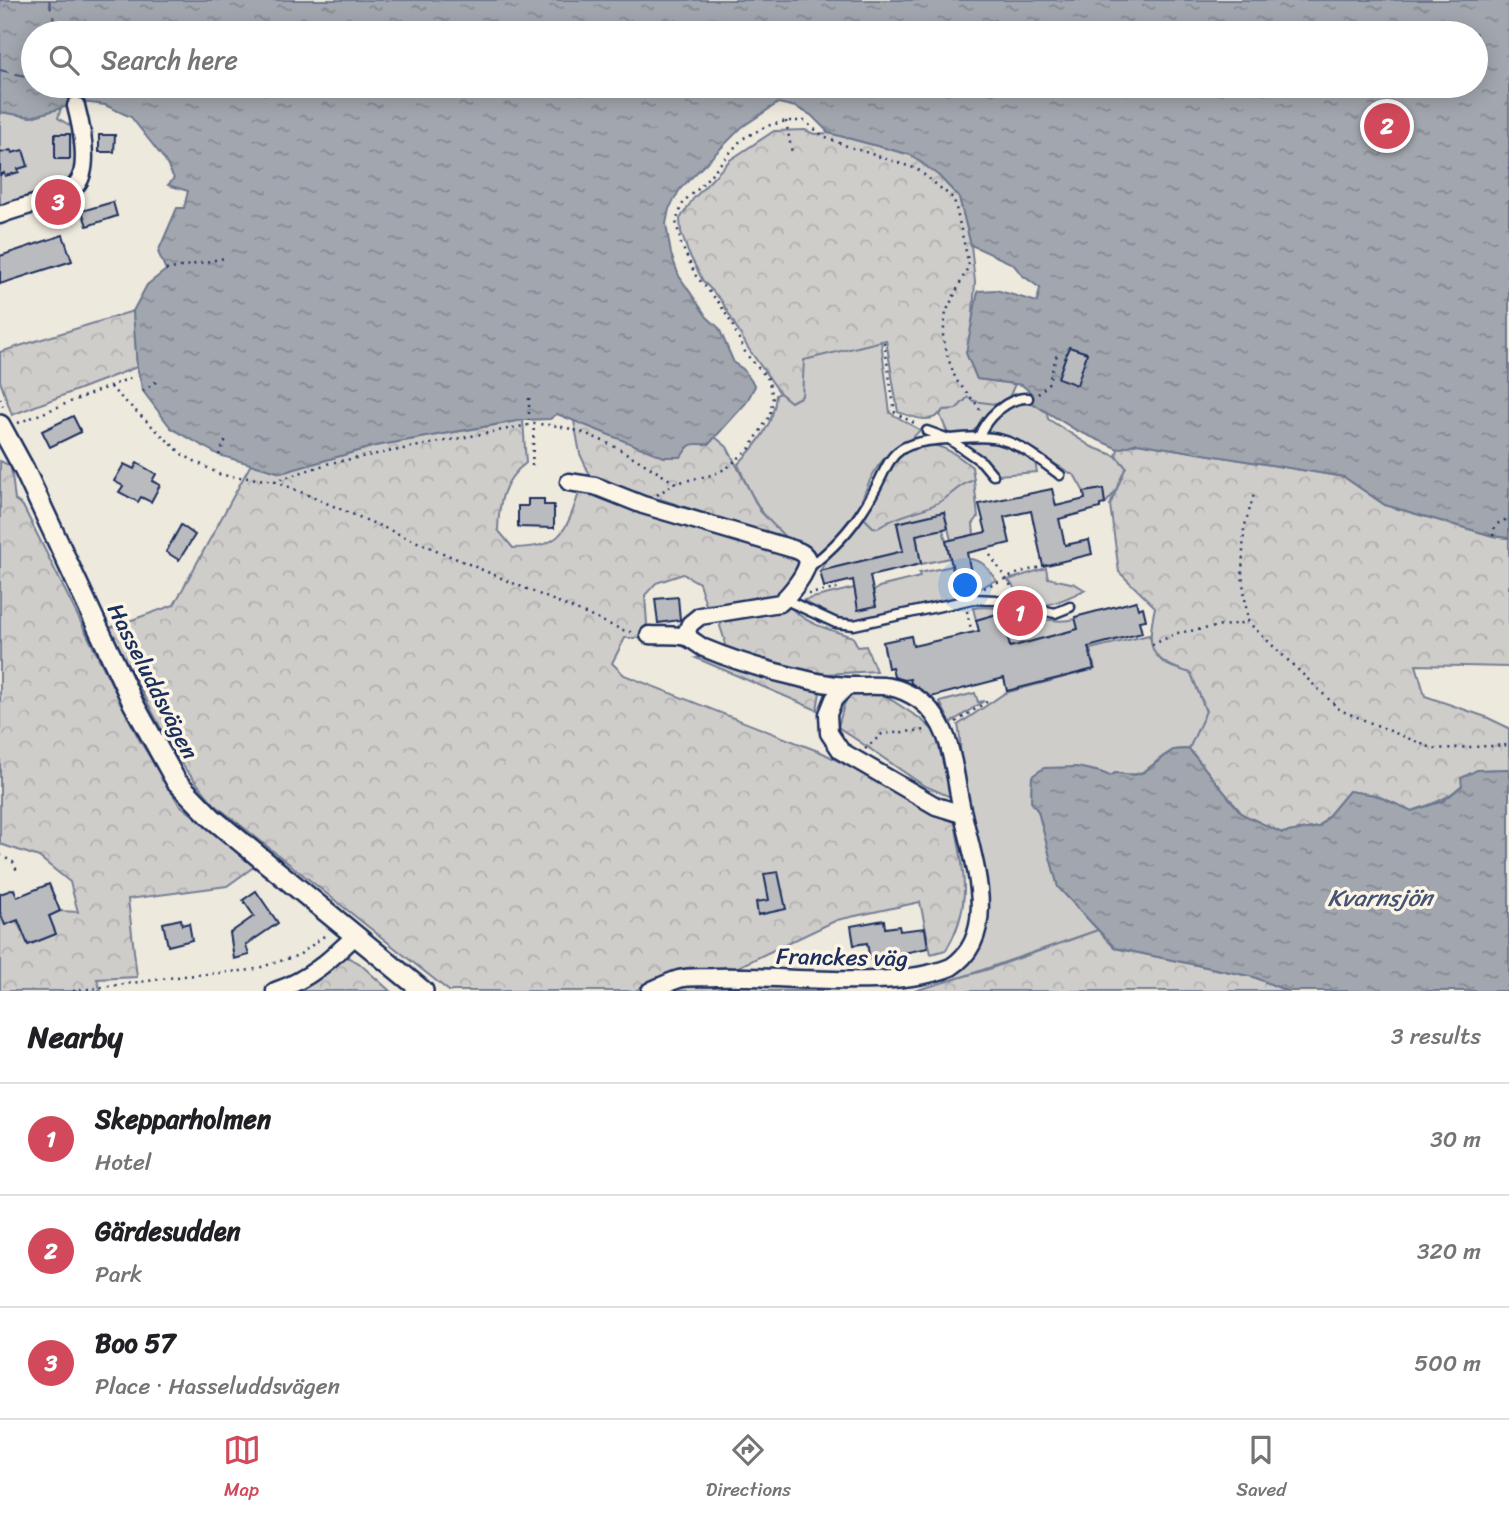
<!DOCTYPE html>
<meta charset="utf-8">
<style>
:root{--surface:#fff;--page:#f2f2f2;--text:#202124;--muted:#757577;--line:#e0e0e0;--accent:#d1495b}
body{margin:0;font-family:Sriracha,sans-serif;background:var(--page);color:var(--text)}
.you{position:absolute;left:966px;top:586px;width:24px;height:24px;margin:-18px;border:5px solid #fff;border-radius:50%;background:#1a73e8;box-shadow:0 0 0 10px #1a73e833}
.badge{display:grid;place-items:center;width:46px;height:46px;border-radius:50%;background:var(--accent);color:#fff;font-size:23px;font-weight:700}
.pin{position:absolute;translate:-50% -50%;border:4px solid #fff;box-shadow:0 2px 7px #0006}
.list{margin:0;padding:0;list-style:none}
h2{display:flex;justify-content:space-between;align-items:center;height:91px;margin:0;padding:0 28px;font-size:30px}
h2 small{font-size:23px;font-weight:400;color:var(--muted)}
.list li{display:grid;grid-template-columns:46px 1fr auto;gap:21px;align-items:center;box-sizing:border-box;height:112px;padding:0 28px;border-top:2px solid var(--line)}
.list b{display:block;font-size:26px;white-space:nowrap}
.list p{margin:0;font-size:23px;white-space:nowrap;color:var(--muted)}
.list em{font-size:23px;font-style:normal;color:var(--muted)}
.icon{flex:none;width:38px;height:38px;fill:none;stroke:currentColor;stroke-width:2;stroke-linecap:round;stroke-linejoin:round}
.map{position:relative;flex:none;width:1509px;height:991px;overflow:hidden}
.search{position:absolute;background:var(--surface);box-shadow:0 4px 18px #0003;left:21px;right:21px;top:21px;height:77px;display:flex;align-items:center;gap:18px;box-sizing:border-box;padding:0 24px;border-radius:38px;color:var(--muted);font-size:26px}
.sheet{height:427px;background:var(--surface)}
nav{display:flex;justify-content:space-around;align-items:center;box-sizing:border-box;height:98px;border-top:2px solid var(--line);background:var(--surface);font-size:19px;color:var(--muted)}
nav a{display:grid;justify-items:center;gap:4px}
nav .on{color:var(--accent)}
.map>svg:first-child{display:block}
.grass{fill:#cfcdca;stroke:#757e94;stroke-width:2}
.forest{fill:url(#forest-crowns);stroke:#757e94;stroke-width:2}
.water{fill:url(#water-ripples);stroke:#6c778f;stroke-width:2;fill-rule:evenodd}
.lines{fill:none;stroke-linecap:round;stroke-linejoin:round}
.ferry{stroke:#445376;stroke-width:2;stroke-dasharray:9 7;stroke-linecap:butt}
.building{fill:#babbbe;stroke:#1b2f5e;stroke-width:2}
.service-casing{stroke:#1b2f5e;stroke-width:13}
.minor-casing{stroke:#1b2f5e;stroke-width:21}
.tertiary-casing{stroke:#1b2f5e;stroke-width:24}
.path{stroke:#1b2f5e;stroke-width:2.5;stroke-dasharray:2 5;stroke-linecap:butt}
.service{stroke:#fcf5e5;stroke-width:8}
.minor{stroke:#fcf5e5;stroke-width:16}
.tertiary{stroke:#fcf5e5;stroke-width:19}
.labels{text-anchor:middle;stroke-width:7;stroke-linejoin:round;paint-order:stroke}
.street-label{font-size:23px;fill:#1b2f5e;stroke:#fcf5e5}
.water-label{font-size:24px;font-style:italic;fill:#445376;stroke:#fcf5e5}
</style>
<div class="map">
<svg width="1509" height="991" viewBox="0 0 1509 991">
<defs>
<pattern id="forest-crowns" width="20" height="18" patternUnits="userSpaceOnUse" patternTransform="scale(1.75)"><rect width="20" height="18" fill="#cfcdca"/><path d="M2 6a3 3 0 1 1 6 0M12 15a3 3 0 1 1 6 0" fill="none" stroke="#b1b0b0"/></pattern>
<pattern id="water-ripples" width="26" height="14" patternUnits="userSpaceOnUse" patternTransform="scale(1.75)"><rect width="26" height="14" fill="#a2a7af"/><path d="M2 4q2-2 4 0t4 0M15 11q2-2 4 0t4 0" fill="none" stroke="#838892"/></pattern>
</defs>
<rect width="100%" height="100%" fill="#eee9dd"/>
<filter id="ink" filterUnits="userSpaceOnUse"><feTurbulence type="fractalNoise" baseFrequency=".0143" numOctaves="2"/><feDisplacementMap in="SourceGraphic" scale="14" xChannelSelector="R" yChannelSelector="G"/><feConvolveMatrix kernelMatrix="1 2 1 2 8 2 1 2 1" color-interpolation-filters="sRGB"/></filter>
<g filter="url(#ink)">
<g class="grass">
<polygon points="61,108 58,118 74,128 77,158 75,177 62,189 0,210 0,112 31,117"/>
<path d="M 881,341 L 890,413 L 920,430 C 911,442 894,448 883,460 C 870,474 866,492 858,508 C 849,525 833,540 819,554 C 810,550 797,547 789,541 C 764,522 749,493 738,464 C 758,444 774,424 776,395 L 780,393 L 791,402 L 802,396 L 803,360 Z"/>
<polygon points="968,397 1002,405 971,433 948,434 940,415 943,410 956,409"/>
<path d="M 1020,399 C 1031,401 1038,406 1047,413 L 1048,419 L 1092,447 L 1116,456 L 1126,467 L 1115,492 L 1105,504 L 1103,489 L 1084,492 L 1075,476 L 1013,439 L 986,432 L 985,428 L 1006,408 Z"/>
<path d="M 960,441 C 995,441 1005,444 1035,462 L 1037,472 L 998,475 L 991,465 Z"/>
<polygon points="974,480 978,517 973,524 974,535 951,540 944,512 897,523 903,551 820,571 834,549 863,517 872,526 881,526 894,518 943,500 961,484"/>
<polygon points="943,529 950,558 921,564 916,535"/>
<path d="M 968,559 C 983,559 988,569 996,580 L 975,591 L 970,596 L 854,623 L 833,618 L 813,608 L 804,600 L 854,588 L 873,592 L 879,587 L 920,577 L 919,573 L 952,566 L 957,586 L 972,583 Z"/>
<path d="M 1046,568 L 1048,578 L 1075,584 L 1085,590 C 1070,596 1042,613 1027,601 C 1020,596 1014,586 1008,580 Z"/>
<path d="M 973,608 C 1010,603 1040,627 1076,619 L 1078,629 L 1010,647 L 1003,618 L 998,619 L 997,614 L 976,620 Z"/>
<path d="M 1149,635 C 1159,665 1162,664 1191,673 L 1206,712 L 1189,749 C 1183,749 1176,748 1172,751 C 1148,763 1149,780 1115,773 L 1110,776 C 1084,764 1059,769 1032,776 C 1032,790 1028,800 1038,811 L 1058,887 L 1098,930 L 942,984 C 958,969 976,955 983,934 C 998,895 969,815 962,774 C 959,758 962,741 958,725 L 1005,693 L 1095,669 L 1090,649 Z"/>
<polygon points="975,693 978,702 984,701 950,723 940,702"/>
</g>
<g class="forest">
<path d="M 805,130 L 814,134 L 829,133 L 911,155 L 938,175 L 959,197 L 971,245 L 975,282 L 972,328 L 966,353 L 977,379 L 1015,384 L 1008,400 L 1002,405 L 973,401 L 968,397 L 956,409 L 943,410 C 932,426 913,417 898,412 L 886,340 L 804,360 L 802,396 L 791,402 L 780,393 L 748,348 L 721,300 L 703,281 L 688,252 L 681,232 L 680,219 L 693,199 L 730,160 L 774,131 Z"/>
<polygon points="133,311 137,367 12,415 0,381 0,352"/>
<path d="M 523,420 L 526,463 C 503,480 499,502 498,530 L 513,548 C 560,547 565,535 579,493 L 593,493 L 794,554 L 801,562 L 783,594 L 765,601 L 707,608 L 699,583 L 683,574 L 656,583 L 645,595 L 647,624 L 639,638 L 625,638 L 612,663 L 624,675 L 823,753 L 955,822 C 963,871 974,904 946,950 L 931,954 L 920,902 L 837,920 L 736,968 L 684,969 L 653,980 L 635,991 L 449,991 L 214,804 L 186,770 L 169,744 L 109,628 L 174,605 L 251,464 L 281,473 L 375,446 Z"/>
<polygon points="574,421 688,446 693,442 709,444 715,437 727,447 760,511 789,541 663,500 594,484 580,454"/>
<path d="M 1137,443 L 1344,477 L 1385,505 L 1493,536 L 1509,538 L 1509,667 L 1416,665 L 1425,696 L 1486,717 L 1509,728 L 1509,769 L 1477,770 C 1453,796 1445,800 1412,811 L 1375,795 L 1349,791 L 1319,827 L 1282,833 L 1242,814 L 1189,749 L 1206,711 L 1191,673 C 1149,660 1146,650 1155,607 L 1119,572 L 1110,505 L 1126,467 L 1116,456 L 1118,449 Z"/>
<path d="M 927,444 C 945,446 959,456 972,467 L 974,480 C 959,484 953,494 941,501 C 921,513 897,514 878,528 L 873,527 L 863,517 C 880,479 884,456 927,444 Z"/>
<polygon points="0,461 11,466 15,500 23,506 140,741 179,804 255,866 227,886 128,899 137,977 97,979 101,991 0,991 0,912 5,925 16,920 29,945 56,934 49,916 60,911 78,912 70,882 39,857 0,844"/>
<path d="M 775,608 L 791,608 C 808,625 831,630 853,637 L 858,647 L 866,646 L 876,671 L 808,675 L 724,649 L 725,641 L 720,626 L 724,617 Z"/>
<polygon points="709,655 820,692 817,710 696,658"/>
<polygon points="866,692 884,695 922,720 936,733 943,764 955,799 923,785 838,727 844,705 849,693"/>
<polygon points="1098,930 1115,948 1254,977 1287,991 914,991 989,969"/>
<polygon points="347,957 359,963 390,991 300,991"/>
<polygon points="687,985 769,985 822,991 674,991"/>
</g>
<g class="water">
<path d="M 0,0 L 1509,0 L 1509,538 L 1493,536 L 1385,505 L 1344,477 L 1137,443 L 1118,449 L 1076,430 L 1029,401 L 1030,392 L 1022,385 L 977,379 L 966,353 L 978,291 L 996,290 L 1037,302 L 1040,288 L 1022,275 L 1013,264 L 971,245 L 959,197 L 938,175 L 911,155 L 829,133 L 811,115 L 796,107 L 778,103 L 742,127 L 680,189 L 669,209 L 666,224 L 671,254 L 679,276 L 707,317 L 719,328 L 734,363 L 743,369 L 755,386 L 746,403 L 709,444 C 691,445 692,440 681,457 L 664,457 L 557,414 L 550,419 L 523,420 L 375,446 L 281,473 L 219,455 L 171,428 L 143,391 L 137,367 L 133,311 L 147,285 L 166,270 L 158,252 L 177,208 L 184,208 L 188,191 L 168,185 L 174,178 L 164,159 L 131,117 L 105,105 L 82,102 L 31,117 L 0,112 ZM 33,33 L 1476,33 L 1476,86 L 33,86 Z"/>
<polygon points="1189,749 1242,814 1282,833 1319,827 1349,791 1375,795 1412,811 1443,801 1462,786 1461,778 1477,770 1509,769 1509,991 1287,991 1254,977 1115,948 1058,887 1038,811 1031,802 1032,776 1044,768 1077,767 1100,772 1110,776 1115,773 1135,775 1144,772 1173,750"/>
</g>
<g class="lines">
<g class="ferry">
<polyline points="49,0 57,33"/>
<polyline points="0,70 33,78"/>
<polyline points="63,86 71,88 71,86"/>
</g>
</g>
<g class="building">
<rect x="55" y="134" width="15" height="25"/>
<polygon points="99,135 115,135 114,152 99,152"/>
<polygon points="11,150 12,153 23,150 28,166 18,169 19,172 5,176 4,173 0,175 0,153"/>
<polygon points="113,202 117,216 87,226 82,211"/>
<polygon points="63,235 72,261 0,284 0,256"/>
<polygon points="1069,347 1087,353 1077,385 1058,378"/>
<polygon points="73,416 81,432 50,447 42,431"/>
<polygon points="137,463 156,474 152,481 160,485 151,502 141,497 138,502 119,492 123,486 114,481 124,464 134,469"/>
<polygon points="1052,489 1056,506 1085,499 1084,492 1103,489 1105,504 1100,505 1100,508 1059,519 1065,545 1089,540 1092,554 1043,566 1031,511 1004,517 1010,543 967,553 973,583 957,586 946,541 986,532 979,504"/>
<polygon points="528,499 544,499 544,505 554,505 554,528 518,527 518,506 528,506"/>
<polygon points="944,512 948,528 916,535 921,564 870,576 876,606 858,610 853,580 824,587 820,571 903,551 897,523"/>
<polygon points="181,525 195,535 179,560 166,552"/>
<polygon points="678,597 680,620 658,623 655,599"/>
<polygon points="1136,601 1138,609 1143,607 1146,620 1139,621 1142,633 1088,647 1094,669 1007,691 1004,678 931,697 911,683 910,679 905,680 894,677 892,667 888,668 883,642 911,636 913,646 979,631 976,620 997,614 998,619 1003,618 1010,647 1078,629 1075,617"/>
<polygon points="778,872 786,909 758,915 756,902 769,900 764,874"/>
<polygon points="49,884 60,911 49,916 56,934 28,945 18,920 5,925 0,912 0,894 14,889 17,897"/>
<polygon points="256,891 278,923 246,945 249,955 234,959 230,933 254,916 243,900"/>
<polygon points="181,919 182,925 189,923 192,940 168,946 163,923"/>
<polygon points="884,920 885,928 899,926 900,931 925,928 928,948 870,960 867,943 854,945 851,926"/>
</g>
<g class="lines">
<g class="service-casing">
<g id="service">
<path d="M 979,437 C 985,418 1008,397 1028,398"/>
<path d="M 949,439 C 964,438 979,436 993,438 C 1018,441 1041,461 1060,475"/>
<polyline points="949,439 982,462 993,475"/>
<path d="M 808,568 C 829,552 850,531 864,508 C 895,461 881,442 949,439 L 927,431"/>
<polyline points="784,599 836,623 854,625 973,599 996,600 1055,613 1070,607"/>
</g>
</g>
<g class="minor-casing">
<g id="minor">
<path d="M 0,215 C 20,206 61,200 76,185 C 91,169 81,125 76,106"/>
<path d="M 569,482 L 595,486 L 643,505 L 793,549 C 799,551 805,553 807,559 C 811,570 788,596 780,603 L 700,616 L 690,624 L 687,631 L 689,637"/>
<path d="M 649,635 C 661,636 675,634 686,637 C 692,639 698,645 704,648 C 733,660 769,671 800,678 C 815,682 832,685 847,686 C 877,687 890,681 918,699 C 955,725 953,775 963,814 C 973,860 1001,935 951,967 C 893,991 784,975 716,977 C 704,978 690,976 679,979 C 669,982 659,987 650,991"/>
<polyline points="847,686 834,699 828,714 829,733 841,751 936,806 962,814"/>
<path d="M 275,991 C 309,980 331,959 356,935"/>
</g>
</g>
<g class="tertiary-casing">
<polyline id="tertiary" points="0,425 24,469 133,703 176,781 212,818 423,991"/>
</g>
<g class="path">
<polyline points="47,93 71,88 72,91"/>
<polyline points="786,121 792,153"/>
<polyline points="166,270 225,258"/>
<polyline points="884,342 895,413 918,425"/>
<path d="M 110,387 L 183,455 L 221,475 L 275,481 L 330,463 L 534,424 C 587,424 631,456 675,483"/>
<polyline points="143,391 157,381"/>
<polyline points="1038,394 1048,384 1058,351"/>
<polyline points="0,398 4,409"/>
<polyline points="529,398 529,420"/>
<polyline points="18,423 135,376"/>
<polyline points="219,455 226,439"/>
<polyline points="532,466 534,424"/>
<polyline points="275,481 625,631 636,633"/>
<polyline points="657,495 675,483 712,475 727,468 750,448 770,415 773,397 768,379 746,354 733,326 720,304 696,276 681,244 676,221 684,201 697,190 742,139 767,126 786,121 804,121 822,135 844,145 917,169 954,199 969,265 946,312 943,336 948,358 956,380 978,406 982,414"/>
<polyline points="1493,536 1495,525 1509,518"/>
<polyline points="990,555 1017,595"/>
<polyline points="984,588 1021,572 1041,567"/>
<polyline points="808,594 842,588"/>
<polyline points="967,611 971,629"/>
<polyline points="1248,622 1242,574 1244,529 1254,494"/>
<polyline points="1152,645 1177,633 1248,622 1340,710 1434,749 1509,745"/>
<polyline points="956,722 988,701"/>
<polyline points="865,749 882,734 926,730"/>
<polyline points="0,855 13,862 18,873"/>
<polyline points="73,991 184,976 252,970 299,955 328,933"/>
</g>
<use href="#service" class="service"/>
<use href="#minor" class="minor"/>
<use href="#tertiary" class="tertiary"/>
</g>
</g>
<g class="labels">
<g class="street-label">
<text transform="translate(153 681) rotate(63)" y="8">Hasseluddsvägen</text>
<text transform="translate(842 957) rotate(1)" y="8">Franckes väg</text>
</g>
<g class="water-label">
<text x="1380" y="906">Kvarnsjön</text>
</g>
</g>
</svg>
<div class="you"></div>
<div class="pin badge" style="left:1020px;top:613px">1</div>
<div class="pin badge" style="left:1387px;top:126px">2</div>
<div class="pin badge" style="left:58px;top:202px">3</div>
<div class="search"><svg class="icon" aria-label="search" viewBox="0 0 24 24"><circle cx="10" cy="10" r="6"/><path d="M15 15l6 6"/></svg>Search here</div>
</div>
<section class="sheet">
<h2>Nearby<small>3 results</small></h2>
<ul class="list">
<li><span class="badge">1</span><div><b>Skepparholmen</b><p>Hotel</p></div><em>30 m</em></li>
<li><span class="badge">2</span><div><b>Gärdesudden</b><p>Park</p></div><em>320 m</em></li>
<li><span class="badge">3</span><div><b>Boo 57</b><p>Place · Hasseluddsvägen</p></div><em>500 m</em></li>
</ul>
</section>
<nav>
<a class="on"><svg class="icon" aria-label="map" viewBox="0 0 24 24"><path d="M3 6l6-2 6 2 6-2v14l-6 2-6-2-6 2zM9 4v14M15 6v14"/></svg>Map</a>
<a><svg class="icon" aria-label="directions" viewBox="0 0 24 24"><path d="M12 3l9 9-9 9-9-9zM9 14v-3h6M13 9l2 2-2 2"/></svg>Directions</a>
<a><svg class="icon" aria-label="saved" viewBox="0 0 24 24"><path d="M7 4h10v16l-5-4-5 4z"/></svg>Saved</a>
</nav>
